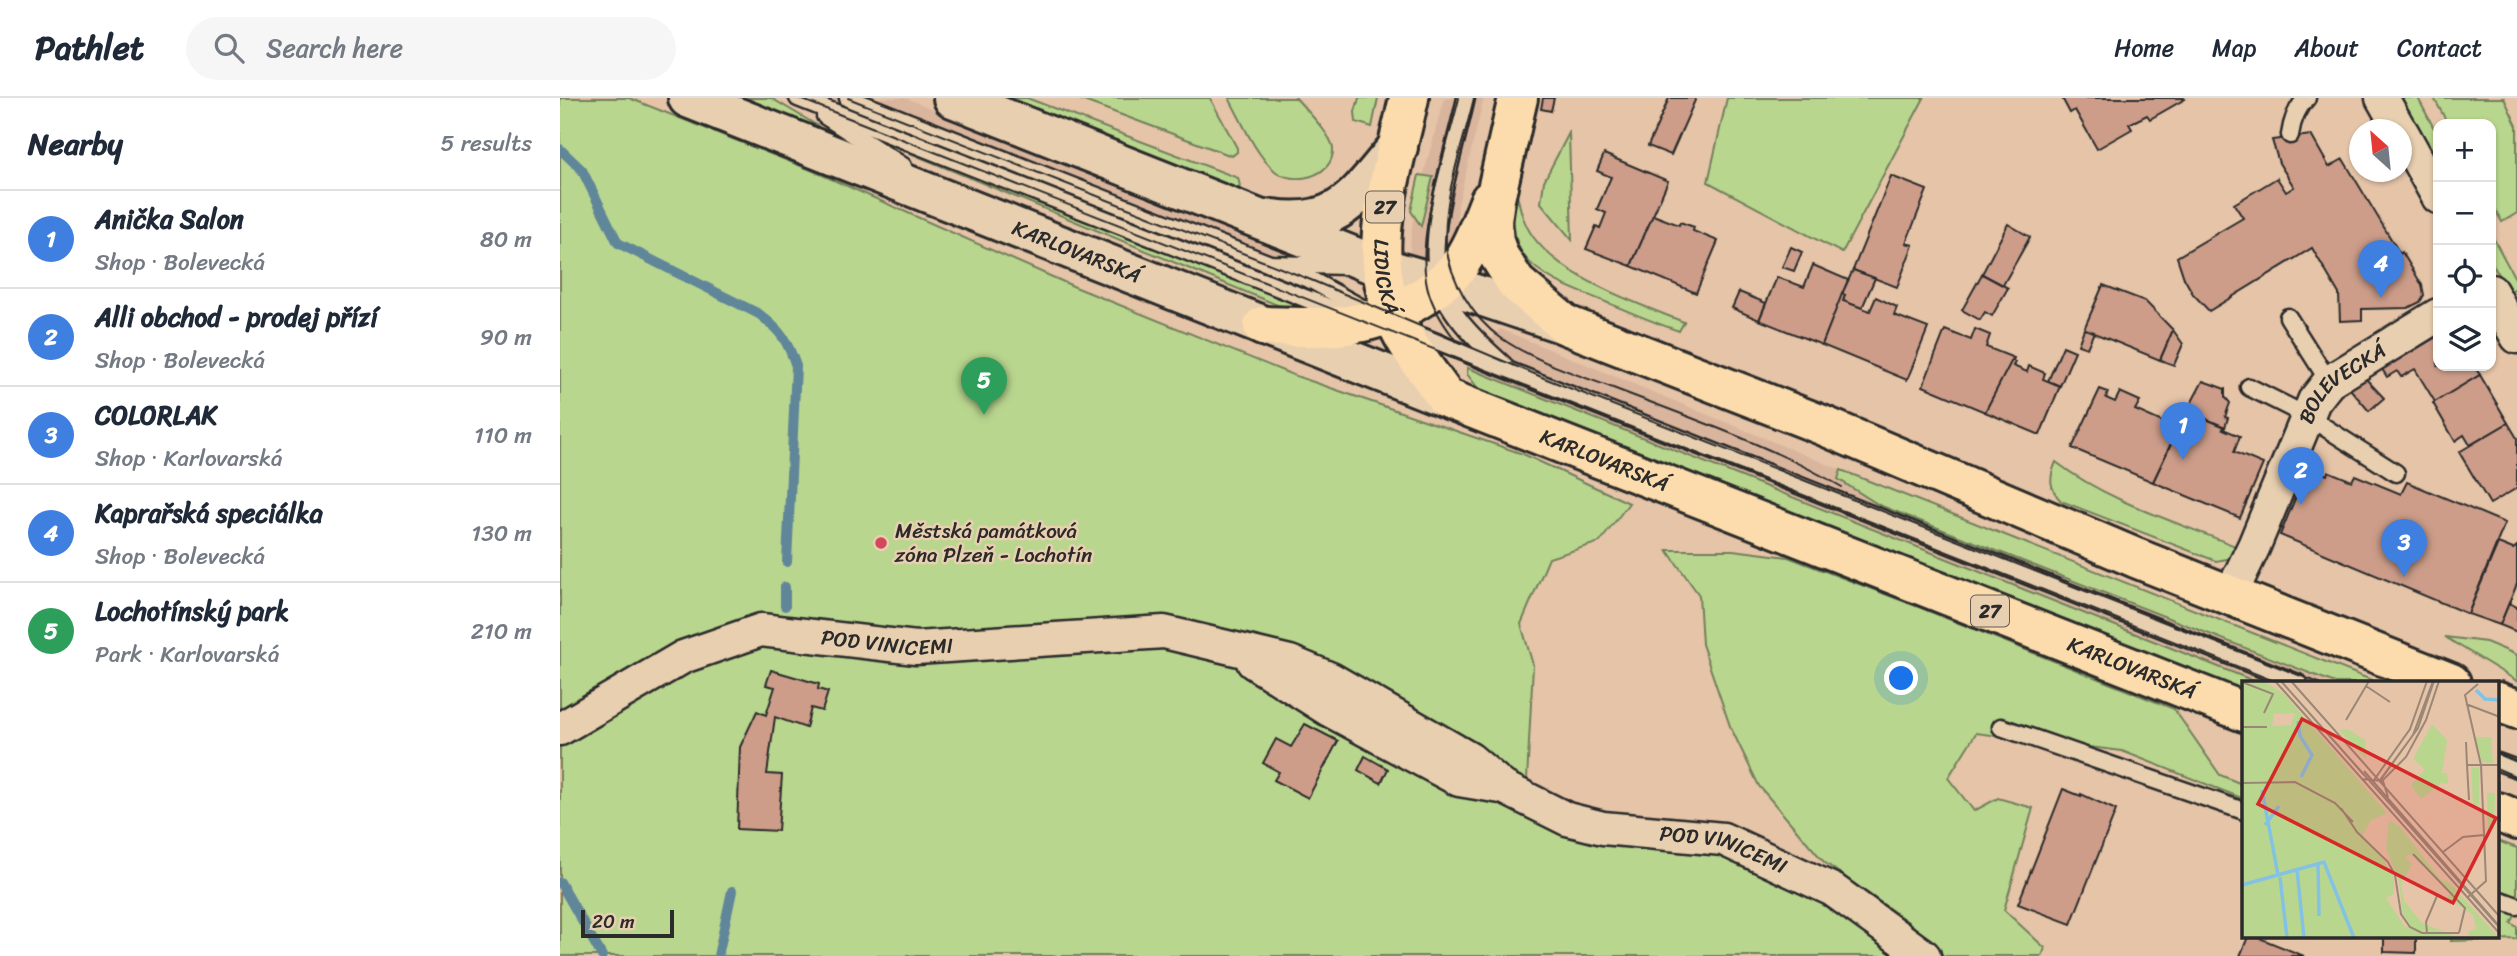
<!DOCTYPE html>
<meta charset="utf-8">
<style>
:root{--surface:#fff;--page:#f6f6f7;--text:#1f2937;--muted:#747a83;--line:#e0e1e3;--accent:#1a73e8}
body{margin:0;font-family:Sriracha,sans-serif;background:var(--page);color:var(--text)}
.controls{position:absolute;right:21px;top:21px;display:grid;overflow:hidden;border-radius:14px;box-shadow:0 2px 5px #0004}
.controls button{width:63px;height:63px;display:grid;place-items:center;padding:0;border:0;border-bottom:2px solid var(--line);background:var(--surface);color:var(--text);font:35px sans-serif}
.compass{position:absolute;left:1789px;top:21px;width:63px;height:63px;border-radius:50%;background:var(--surface);box-shadow:0 2px 5px #0004;rotate:333deg}
.scale{position:absolute;left:21px;bottom:18px;width:93px;box-sizing:border-box;padding-left:7px;border:4px solid #2b2b2b;border-top:0;font-size:19px;line-height:24px;white-space:nowrap;color:#2b2b2b;-webkit-text-stroke:5px #e8cfb0;paint-order:stroke}
.you{position:absolute;left:1342px;top:581px;width:24px;height:24px;margin:-18px;border:5px solid #fff;border-radius:50%;background:#1a73e8;box-shadow:0 0 0 10px #1a73e833}
.badge{display:grid;place-items:center;width:46px;height:46px;border-radius:50%;background:var(--accent);color:#fff;font-size:23px;font-weight:700}
.pin{position:absolute;translate:-50% -58px;filter:drop-shadow(0 2px 4px #0008)}
.pin::after{content:'';position:absolute;top:37px;width:24px;height:21px;background:inherit;clip-path:polygon(0 0,100% 0,50% 100%)}
.list{margin:0;padding:0;list-style:none}
h2{display:flex;justify-content:space-between;align-items:center;height:91px;margin:0;padding:0 28px;font-size:30px}
h2 small{font-size:23px;font-weight:400;color:var(--muted)}
.list li{display:grid;grid-template-columns:46px 1fr auto;gap:21px;align-items:center;box-sizing:border-box;height:98px;padding:0 28px;border-top:2px solid var(--line)}
.list b{display:block;font-size:26px;white-space:nowrap}
.list p{margin:0;font-size:23px;white-space:nowrap;color:var(--muted)}
.list em{font-size:23px;font-style:normal;color:var(--muted)}
.icon{flex:none;width:38px;height:38px;fill:none;stroke:currentColor;stroke-width:2;stroke-linecap:round;stroke-linejoin:round}
.map{position:relative;flex:none;width:1957px;height:858px;overflow:hidden}
header{display:flex;align-items:center;gap:42px;box-sizing:border-box;height:98px;padding:0 35px;background:var(--surface);border-bottom:2px solid var(--line)}
header strong{font-size:33px}
nav{display:flex;gap:38px;margin-inline-start:auto;font-size:24px}
.search{width:490px;height:63px;background:var(--page);display:flex;align-items:center;gap:18px;box-sizing:border-box;padding:0 24px;border-radius:38px;color:var(--muted);font-size:26px}
main{display:flex}
aside{flex:1;background:var(--surface)}
.map>svg:first-child{display:block}
.built{fill:#dab59d}
.green{fill:#b9d68e;stroke:#72805c;stroke-width:2}
.lines{fill:none;stroke-linecap:round;stroke-linejoin:round}
.stream{stroke:#60869a;stroke-width:10}
.building{fill:#cd9d8a;stroke:#2b2b2b;stroke-width:2}
.service-casing{stroke:#2b2b2b;stroke-width:21}
.minor-casing{stroke:#2b2b2b;stroke-width:37}
.secondary-casing{stroke:#2b2b2b;stroke-width:44}
.primary-casing{stroke:#2b2b2b;stroke-width:44}
.service{stroke:#e8cfb0;stroke-width:16}
.minor{stroke:#e8cfb0;stroke-width:32}
.secondary{stroke:#e8cfb0;stroke-width:38}
.primary{stroke:#fcdcac;stroke-width:38}
.tram{stroke:#2b2b2b;stroke-width:2}
.poi-dot{fill:#d1495b;stroke:#e8cfb0;stroke-width:2.5}
.labels{text-anchor:middle;stroke-width:5;stroke-linejoin:round;paint-order:stroke}
.shield{fill:#e8cfb0;stroke:#645c53;stroke-width:2}
.shield-label{font-size:19px;font-weight:bold;fill:#2b2b2b}
.street-label{font-size:21px;fill:#2b2b2b;stroke:#e8cfb0}
.poi-label{font-size:21px;fill:#2b2b2b;stroke:#e8cfb0;text-anchor:start}
.inset-river{fill:none;stroke:#84c2e4;stroke-width:3.5}
.inset-road{fill:none;stroke:#9b8776;stroke-width:2}
.view{fill:#d62828;fill-opacity:0.15;stroke:#d62828;stroke-width:3.5}
.inset-edge{fill:none;stroke:#2b2b2b;stroke-width:3.5}
</style>
<header>
<strong>Pathlet</strong>
<div class="search"><svg class="icon" aria-label="search" viewBox="0 0 24 24"><circle cx="10" cy="10" r="6"/><path d="M15 15l6 6"/></svg>Search here</div>
<nav><a>Home</a><a>Map</a><a>About</a><a>Contact</a></nav>
</header>
<main>
<aside>
<h2>Nearby<small>5 results</small></h2>
<ul class="list">
<li><span class="badge" style="background:#3f7fe0">1</span><div><b>Anička Salon</b><p>Shop · Bolevecká</p></div><em>80 m</em></li>
<li><span class="badge" style="background:#3f7fe0">2</span><div><b>Alli obchod - prodej přízí</b><p>Shop · Bolevecká</p></div><em>90 m</em></li>
<li><span class="badge" style="background:#3f7fe0">3</span><div><b>COLORLAK</b><p>Shop · Karlovarská</p></div><em>110 m</em></li>
<li><span class="badge" style="background:#3f7fe0">4</span><div><b>Kaprařská speciálka</b><p>Shop · Bolevecká</p></div><em>130 m</em></li>
<li><span class="badge" style="background:#2e9e5b">5</span><div><b>Lochotínský park</b><p>Park · Karlovarská</p></div><em>210 m</em></li>
</ul>
</aside>
<div class="map">
<svg width="1957" height="858" viewBox="0 0 1957 858">
<rect width="100%" height="100%" fill="#e5c4a8"/>
<filter id="ink" filterUnits="userSpaceOnUse"><feTurbulence type="fractalNoise" baseFrequency=".0143" numOctaves="2"/><feDisplacementMap in="SourceGraphic" scale="14" xChannelSelector="R" yChannelSelector="G"/><feConvolveMatrix kernelMatrix="1 2 1 2 8 2 1 2 1" color-interpolation-filters="sRGB"/></filter>
<g filter="url(#ink)">
<g class="built">
<polygon points="221,0 345,0 727,150 730,156 725,159 757,177 745,208"/>
<polygon points="884,0 924,0 898,107 896,140 884,172 849,157 854,112"/>
<polygon points="940,231 1281,372 1278,382 1319,407 1775,585 1699,585 908,270"/>
</g>
<g class="green">
<polygon points="0,0 69,0 251,72 515,189 733,277 963,356 1069,405 1040,444 989,460 961,526 973,567 966,701 1161,755 1257,800 1334,858 0,858"/>
<polygon points="186,0 211,0 258,28 258,31 184,4"/>
<polygon points="439,0 467,0 678,80 680,88 677,92"/>
<polygon points="516,0 650,0 677,50 677,54 672,58"/>
<path d="M 669,0 L 736,0 C 745,11 774,39 773,52 C 773,79 733,88 715,73 C 694,55 682,23 669,0 Z"/>
<polygon points="799,0 818,0 812,29 796,24 795,14"/>
<polygon points="1167,0 1364,0 1282,155 1148,84"/>
<polygon points="1841,0 1858,0 1878,38 1878,67"/>
<polygon points="1874,0 1944,0 1957,28 1957,115 1942,124 1931,104 1931,26 1888,26"/>
<polygon points="1009,35 1012,142 981,105 984,83"/>
<polygon points="315,37 745,208 743,211 727,211 316,41"/>
<polygon points="859,77 873,79 861,128 851,113"/>
<path d="M 958,101 C 960,108 961,116 964,122 C 984,175 1076,205 1124,224 L 1119,233 C 1095,225 1072,215 1048,205 C 1020,193 984,183 964,158 C 953,143 951,118 958,101 Z"/>
<polygon points="1931,136 1957,184 1957,190 1947,194 1931,163"/>
<polygon points="908,270 1699,585 1684,585 1684,595 921,294 907,276"/>
<path d="M 1496,364 C 1548,404 1620,425 1680,450 L 1667,461 L 1656,463 L 1501,403 C 1489,390 1489,380 1496,364 Z"/>
<polygon points="1281,372 1819,585 1775,585 1319,407 1278,381"/>
<polygon points="1107,452 1173,452 1228,459 1351,506 1614,611 1660,677 1684,687 1684,701 1562,653 1416,635 1388,680 1414,713 1438,700 1473,710 1444,812 1485,850 1482,858 1384,858 1351,826 1264,764 1199,688 1170,628 1142,546 1139,497"/>
<polygon points="1885,539 1926,544 1957,557 1957,583"/>
<polygon points="1938,743 1957,750 1957,814 1951,825 1957,829 1957,841 1891,843 1892,839 1938,839"/>
</g>
<g class="lines">
<g class="stream">
<path d="M 0,51 L 22,72 L 58,145 L 199,216 C 221,233 227,242 236,268 L 227,464"/>
<polyline points="225,508 225,489"/>
<polyline points="0,784 42,858"/>
<polyline points="158,858 172,793"/>
</g>
</g>
<g class="building">
<polygon points="983,0 994,0 991,13 981,11"/>
<polygon points="1109,0 1136,0 1111,57 1088,48"/>
<polygon points="1502,0 1624,0 1625,1 1590,21 1587,17 1569,26 1572,31 1537,51 1515,12 1510,15"/>
<polygon points="1751,37 1769,69 1783,61 1840,156 1842,154 1862,187 1864,197 1860,204 1848,210 1802,211 1802,222 1780,223 1779,196 1752,150 1649,213 1633,196 1624,180 1617,159 1683,120 1674,106 1717,80 1726,94 1734,89 1719,65 1712,42"/>
<polygon points="1044,56 1108,83 1071,168 1026,151 1036,128 1040,130 1046,115 1037,111 1051,79 1037,73"/>
<polygon points="1331,78 1367,92 1346,145 1353,147 1337,189 1293,172"/>
<polygon points="1093,117 1119,127 1120,124 1134,129 1133,133 1158,143 1136,195 1071,168"/>
<polygon points="1448,126 1470,139 1443,187 1422,176"/>
<polygon points="1231,149 1242,154 1234,173 1222,169"/>
<polygon points="1253,167 1288,182 1262,247 1199,222 1217,179 1244,189"/>
<polygon points="1293,172 1315,180 1302,210 1283,203 1285,197 1282,196"/>
<polygon points="1422,176 1448,190 1432,218 1425,214 1420,222 1402,212"/>
<polygon points="1543,187 1585,203 1613,232 1600,262 1524,231"/>
<polygon points="1179,194 1206,205 1199,222 1172,210"/>
<polygon points="1282,196 1285,197 1283,203 1310,213 1316,199 1337,209 1334,217 1368,230 1347,282 1262,247"/>
<polygon points="1415,231 1430,237 1426,249 1454,260 1425,314 1363,288 1385,232 1411,242"/>
<polygon points="1524,231 1534,234 1527,250 1518,247"/>
<polygon points="1613,232 1623,246 1614,267 1600,262"/>
<polygon points="1878,238 1878,268 1914,268 1920,277 1875,304 1855,271 1841,279 1837,273 1827,279 1822,271"/>
<polygon points="1503,248 1515,253 1500,288 1488,283"/>
<polygon points="1452,262 1455,264 1453,268 1467,274 1469,268 1485,275 1483,281 1500,288 1480,337 1425,314"/>
<polygon points="1920,277 1948,325 1910,347 1904,337 1895,343 1873,305"/>
<polygon points="1806,281 1824,300 1809,313 1790,291"/>
<polygon points="1643,283 1665,291 1665,299 1670,305 1665,319 1668,320 1665,329 1627,313"/>
<polygon points="1540,291 1548,294 1546,300 1555,304 1560,294 1580,303 1575,312 1611,328 1613,323 1620,326 1593,384 1512,350"/>
<polygon points="1627,313 1665,329 1663,331 1680,338 1674,354 1703,366 1680,420 1593,384"/>
<polygon points="1948,325 1957,340 1957,390 1930,406 1899,354"/>
<polygon points="1748,369 1767,377 1768,373 1792,383 1795,377 1841,396 1847,384 1945,425 1908,516 1720,437"/>
<polygon points="1938,445 1953,451 1957,448 1957,486 1940,527 1908,516"/>
<polygon points="1949,505 1957,509 1957,534 1940,527"/>
<polygon points="211,572 259,586 258,591 268,594 262,613 251,610 246,630 215,619 207,676 222,677 218,733 177,731 180,649 197,613 206,617 215,589 206,587"/>
<polygon points="745,626 778,643 748,700 714,682 719,674 703,665 716,641 731,649"/>
<polygon points="805,658 828,671 821,685 798,672"/>
<polygon points="1503,691 1521,698 1521,696 1556,712 1511,826 1458,806"/>
<polygon points="1688,839 1697,839 1744,858 1680,858"/>
<polygon points="1824,839 1856,839 1856,855 1824,854"/>
</g>
<g class="lines">
<g class="service-casing">
<g id="service">
<polyline points="238,0 785,216"/>
<polyline points="288,0 710,166 786,168"/>
<path d="M 906,0 C 895,51 869,125 877,176 C 883,212 918,244 944,267"/>
<polyline points="265,18 343,68"/>
<path d="M 1730,37 C 1732,23 1736,10 1747,0"/>
<polyline points="710,166 751,182 813,216"/>
<polyline points="1728,219 1769,284"/>
<polyline points="849,233 1738,585"/>
<polyline points="1689,289 1747,318 1836,375"/>
<polyline points="1441,629 1684,713"/>
<polyline points="1938,664 1957,671"/>
<polyline points="1938,801 1957,808"/>
</g>
</g>
<g class="minor-casing">
<g id="minor">
<polyline points="1822,0 1840,32"/>
<polyline points="1842,34 1878,99"/>
<polyline points="1931,193 1957,239"/>
<path id="s1" d="M 1670,498 L 1694,448 L 1754,303 L 1769,284 L 1878,217"/>
<polyline points="693,564 769,612 899,682 941,689"/>
<path id="s2" d="M 0,631 L 123,559 L 201,532 L 356,550 L 604,534 L 730,564 L 771,581 L 910,661 L 943,689 L 1007,721 L 1043,730 L 1163,741 L 1273,792 L 1364,858"/>
</g>
</g>
<g class="secondary-casing">
<g id="secondary">
<path id="s3" d="M 128,0 L 886,300"/>
<polyline points="393,0 820,169 915,196 1004,226"/>
<path d="M 712,121 C 781,131 798,95 838,49"/>
</g>
</g>
<g class="primary-casing">
<g id="primary">
<path id="s4" d="M 849,0 C 832,80 799,161 844,239 C 856,260 872,280 886,300 L 1684,614"/>
<polyline points="958,0 935,101 932,123 934,144 939,158 956,185 1006,227 1262,327 1576,460 1891,585"/>
<path d="M 703,228 C 765,230 811,233 864,198 C 876,190 888,181 897,170 C 912,150 921,124 930,102"/>
<polyline points="1938,604 1957,611"/>
<polyline points="1938,714 1957,722"/>
</g>
</g>
<use href="#service" class="service"/>
<use href="#minor" class="minor"/>
<use href="#secondary" class="secondary"/>
<use href="#primary" class="primary"/>
<g class="tram">
<polyline points="238,0 1719,585"/>
<polyline points="288,0 751,182 984,280 1759,585"/>
<path d="M 914,0 C 904,44 882,101 886,146 C 889,180 913,221 941,240 C 974,263 1016,276 1053,290 C 1131,320 1210,347 1282,389"/>
<path d="M 894,240 C 881,223 869,203 866,182 C 857,130 887,52 899,0"/>
<polyline points="1938,656 1957,664"/>
<polyline points="1938,671 1957,679"/>
</g>
</g>
</g>
<circle class="poi-dot" cx="321" cy="445" r="7"/>
<g class="labels">
<g class="shield">
<rect x="806" y="93.5" width="38" height="31" rx="5"/>
<rect x="1411" y="497.5" width="38" height="31" rx="5"/>
</g>
<g class="shield-label">
<text x="825" y="116">27</text>
<text x="1430" y="520">27</text>
</g>
<g class="street-label">
<text dy="7" stroke="none"><textPath href="#s3" startOffset="418">KARLOVARSKÁ</textPath></text>
<text dy="7" stroke="none"><textPath href="#s4" startOffset="182">LIDICKÁ</textPath></text>
<text dy="7" stroke="none"><textPath href="#s1" startOffset="245">BOLEVECKÁ</textPath></text>
<text dy="7" stroke="none"><textPath href="#s4" startOffset="490">KARLOVARSKÁ</textPath></text>
<text dy="7" stroke="none"><textPath href="#s2" startOffset="352">POD VINICEMI</textPath></text>
<text dy="7" stroke="none"><textPath href="#s4" startOffset="1057">KARLOVARSKÁ</textPath></text>
<text dy="7" stroke="none"><textPath href="#s2" startOffset="1239">POD VINICEMI</textPath></text>
</g>
<g class="poi-label">
<text x="335" y="440">Městská památková<tspan x="335" dy="24">zóna Plzeň - Lochotín</tspan></text>
</g>
</g>
<g transform="translate(1682 583)">
<rect width="257" height="257" fill="#e5c4a8"/>
<path d="M 0,0 L 22,0 L 43,14 L 145,132 L 129,139 L 120,156 L 137,172 L 152,196 L 152,213 L 144,217 L 163,246 L 169,245 L 161,234 L 157,201 L 144,167 L 147,139 L 158,146 L 199,199 L 208,202 L 257,257 L 227,255 L 226,251 L 234,247 L 231,234 L 205,217 L 209,212 L 168,173 L 163,176 L 170,183 L 159,202 L 162,220 L 180,242 L 218,257 L 0,257 ZM 53,32 L 49,44 L 30,45 L 32,33 ZM 190,43 L 205,59 L 200,92 L 205,92 L 206,103 L 199,102 L 179,118 L 169,104 L 183,88 L 171,78 ZM 105,48 L 123,59 L 124,78 L 97,49 ZM 233,56 L 249,56 L 251,82 L 240,81 ZM 229,86 L 237,87 L 237,123 L 231,125 ZM 245,112 L 253,112 L 252,148 L 246,149 Z" fill="#b9d68e" fill-rule="evenodd"/>
<path class="inset-river" d="M 234,9 L 243,18 L 258,19M 56,40 L 58,55 L 70,74 L 59,96M 20,109 L 36,194M 23,144 L 37,125M 76,183 L 77,235M 55,189 L 62,257M 38,196 L 45,257M 0,204 L 82,181 L 112,257"/>
<path class="inset-road" d="M 33,0 L 258,253M 39,0 L 122,94M 39,0 L 258,247M 49,0 L 258,236M 0,1 L 31,13 L 22,32M 124,5 L 148,21M 224,23 L 258,36M 104,39 L 127,0M 0,46 L 25,46M 224,61 L 225,84 L 258,84M 225,84 L 227,119M 122,90 L 258,246M 120,98 L 140,100 L 164,76 L 184,39 L 197,0M 132,99 L 168,48 L 185,0M 138,99 L 171,54 L 191,0M 258,101 L 258,141M 0,102 L 53,101 L 93,122 L 111,141M 146,116 L 140,97 L 176,47 L 192,0M 99,127 L 115,151 L 146,181 L 153,194 L 159,233 L 168,246 L 180,252 L 217,252M 201,171 L 221,156 L 242,154M 171,173 L 223,227 L 217,252M 226,216 L 244,200 L 239,84 L 223,14 L 236,3M 185,252 L 184,241 L 195,215"/>
<path class="view" d="M 60,38 L 254,137 L 211,222 L 16,123 Z"/>
<rect width="257" height="257" class="inset-edge"/>
</g>
</svg>
<div class="controls">
<button>+</button>
<button>−</button>
<button><svg class="icon" aria-label="locate" viewBox="0 0 24 24"><circle cx="12" cy="12" r="6"/><path d="M12 2v4M12 18v4M2 12h4M18 12h4"/></svg></button>
<button><svg class="icon" aria-label="layers" viewBox="0 0 24 24"><path d="M12 4l9 5-9 5-9-5zM3 14l9 5 9-5"/></svg></button>
</div>
<svg class="compass" viewBox="-18 -18 36 36"><path d="M0-13l5 13h-10z" fill="#e53935"/><path d="M0 13l5-13h-10z" fill="#747a83"/></svg>
<div class="scale">20 m</div>
<div class="you"></div>
<div class="pin badge" style="left:1623px;top:362px;background:#3f7fe0">1</div>
<div class="pin badge" style="left:1741px;top:407px;background:#3f7fe0">2</div>
<div class="pin badge" style="left:1844px;top:479px;background:#3f7fe0">3</div>
<div class="pin badge" style="left:1821px;top:200px;background:#3f7fe0">4</div>
<div class="pin badge" style="left:424px;top:317px;background:#2e9e5b">5</div>
</div>
</main>
